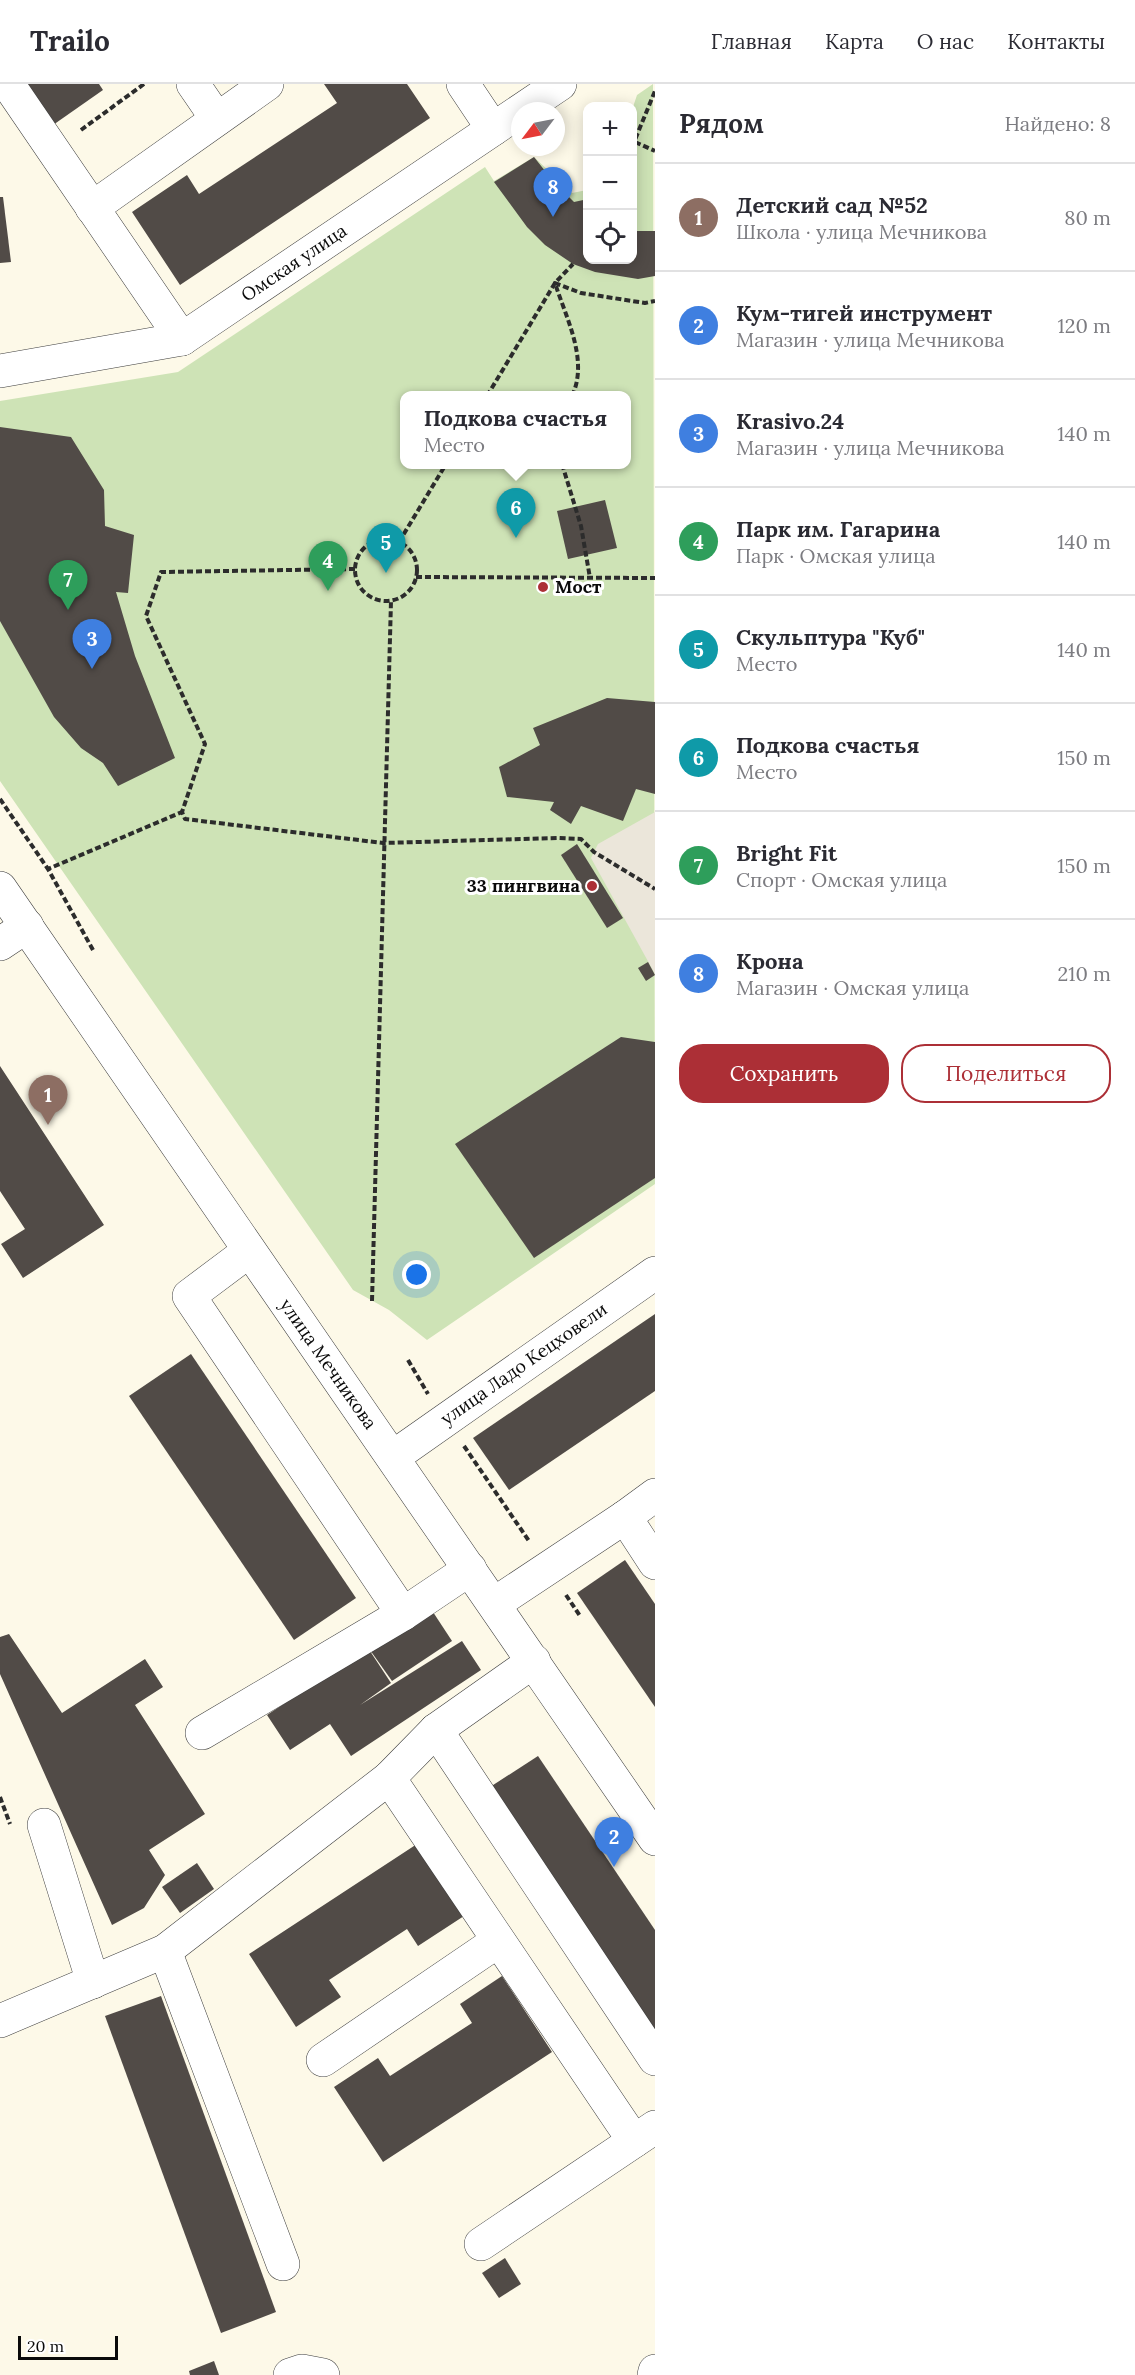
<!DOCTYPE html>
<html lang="ru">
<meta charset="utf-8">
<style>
:root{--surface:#fff;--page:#f2f2f3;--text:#2b2b33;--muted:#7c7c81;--line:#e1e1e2;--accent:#ac2f36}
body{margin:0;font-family:Lora,serif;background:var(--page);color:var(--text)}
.controls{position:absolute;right:18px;top:18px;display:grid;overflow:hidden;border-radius:12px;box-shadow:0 3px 15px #0003}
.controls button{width:54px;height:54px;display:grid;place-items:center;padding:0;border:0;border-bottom:2px solid var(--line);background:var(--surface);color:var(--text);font:30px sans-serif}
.compass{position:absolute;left:511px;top:18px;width:54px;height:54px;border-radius:50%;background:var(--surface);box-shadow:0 3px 15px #0003;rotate:238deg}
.scale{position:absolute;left:18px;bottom:15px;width:100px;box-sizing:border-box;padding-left:6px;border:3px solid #0a0a0a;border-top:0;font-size:16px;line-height:21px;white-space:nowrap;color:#0a0a0a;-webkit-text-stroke:4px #fff;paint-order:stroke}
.you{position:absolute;left:417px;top:1191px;width:21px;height:21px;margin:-15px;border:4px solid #fff;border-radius:50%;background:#1a73e8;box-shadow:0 0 0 9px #1a73e833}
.badge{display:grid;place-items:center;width:39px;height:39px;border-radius:50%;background:var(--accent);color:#fff;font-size:20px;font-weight:700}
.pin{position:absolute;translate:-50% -50px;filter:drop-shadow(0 2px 3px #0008)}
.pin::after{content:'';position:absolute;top:32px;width:21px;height:18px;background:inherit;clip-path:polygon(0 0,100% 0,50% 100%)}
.popup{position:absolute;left:400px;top:307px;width:231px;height:78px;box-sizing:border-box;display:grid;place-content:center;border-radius:12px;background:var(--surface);filter:drop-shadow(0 2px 4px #0005);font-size:20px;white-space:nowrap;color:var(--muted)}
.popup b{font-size:22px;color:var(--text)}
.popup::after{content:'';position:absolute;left:50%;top:100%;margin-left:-12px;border:12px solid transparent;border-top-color:var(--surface)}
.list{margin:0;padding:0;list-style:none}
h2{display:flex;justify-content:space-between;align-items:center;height:78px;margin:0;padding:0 24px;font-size:26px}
h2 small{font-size:20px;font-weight:400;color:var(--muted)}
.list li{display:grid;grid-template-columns:39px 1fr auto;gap:18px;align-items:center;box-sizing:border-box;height:108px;padding:0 24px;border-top:2px solid var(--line)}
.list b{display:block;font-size:22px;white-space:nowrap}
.list p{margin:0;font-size:20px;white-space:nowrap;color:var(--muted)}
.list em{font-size:20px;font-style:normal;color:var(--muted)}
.actions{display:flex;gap:12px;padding:18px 24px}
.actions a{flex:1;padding:14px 0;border:2px solid var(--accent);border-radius:24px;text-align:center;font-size:21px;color:var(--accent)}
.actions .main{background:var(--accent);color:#fff}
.icon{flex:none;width:33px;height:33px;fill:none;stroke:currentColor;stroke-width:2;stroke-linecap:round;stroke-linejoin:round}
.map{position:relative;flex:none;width:655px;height:2291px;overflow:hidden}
header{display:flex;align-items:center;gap:36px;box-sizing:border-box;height:84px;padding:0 30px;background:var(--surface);border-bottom:2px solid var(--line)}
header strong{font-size:28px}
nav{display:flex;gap:33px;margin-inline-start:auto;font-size:21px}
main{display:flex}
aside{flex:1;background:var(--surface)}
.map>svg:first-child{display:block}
.green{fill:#cee3b6;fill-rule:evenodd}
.plaza{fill:#ebe6da}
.building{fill:#514b47}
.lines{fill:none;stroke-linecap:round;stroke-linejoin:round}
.minor-casing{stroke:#3d3d3d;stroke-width:34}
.path{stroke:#2c2c2c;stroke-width:4;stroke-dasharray:6 3;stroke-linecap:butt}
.minor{stroke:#fff;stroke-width:33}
.poi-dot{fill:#ac2f36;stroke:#fff;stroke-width:2}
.labels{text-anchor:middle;stroke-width:6;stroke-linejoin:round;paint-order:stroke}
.street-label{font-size:18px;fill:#0a0a0a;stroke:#fff}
.poi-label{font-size:18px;font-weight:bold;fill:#0a0a0a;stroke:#fff;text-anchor:start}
</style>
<header>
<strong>Trailo</strong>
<nav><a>Главная</a><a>Карта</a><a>О нас</a><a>Контакты</a></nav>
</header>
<main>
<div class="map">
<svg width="655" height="2291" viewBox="0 0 655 2291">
<rect width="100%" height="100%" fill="#fdf9e8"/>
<path class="green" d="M 653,0 L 655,1100 L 427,1256 L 389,1226 L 353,1206 L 0,697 L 0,317 L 178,288 L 485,83 L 494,97 L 534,73 L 572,109 L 587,106 L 588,176 L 632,176 L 633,23 L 637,11 ZM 405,312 L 627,312 L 627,380 L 405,380 Z"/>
<polygon class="plaza" points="655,728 655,890 591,774 598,760"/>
<g class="building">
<polygon points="26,0 99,0 103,6 53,41"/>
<polygon points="324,0 407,0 430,34 180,201 132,128 187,91 199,110 337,19"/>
<polygon points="534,73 553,97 574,118 588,115 588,176 632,176 632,147 655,147 655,192 638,195 595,188 573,180 545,161 527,143 494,98"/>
<polygon points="0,113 3,113 11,178 0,179"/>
<polygon points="0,343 71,353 104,406 105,442 134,451 128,509 116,508 135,572 175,674 118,702 103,679 81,664 54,633 0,537"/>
<polygon points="605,416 617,464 568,475 557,427"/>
<polygon points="607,614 655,618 655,710 636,705 623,737 581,722 571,740 550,726 554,718 507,713 499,683 540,661 533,644"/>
<polygon points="577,760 623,834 607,844 561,771"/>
<polygon points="648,878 655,891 646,897 638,884"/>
<polygon points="621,953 655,958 655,1094 534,1174 455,1060"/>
<polygon points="0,982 104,1141 23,1194 1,1160 25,1145 0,1107"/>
<polygon points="655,1230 655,1307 509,1406 473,1354"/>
<polygon points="191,1270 356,1514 294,1556 129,1312"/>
<polygon points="625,1476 655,1520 655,1623 577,1509"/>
<polygon points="431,1525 452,1557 392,1597 370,1566"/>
<polygon points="9,1550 62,1629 145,1575 163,1603 135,1621 205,1730 149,1766 165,1791 144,1824 112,1841 0,1590 0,1553"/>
<polygon points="462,1557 481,1586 351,1672 330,1640 290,1666 267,1631 368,1564 391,1599 360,1621"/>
<polygon points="538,1672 655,1846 655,1953 490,1703"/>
<polygon points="417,1760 464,1832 418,1862 407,1845 329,1896 341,1913 296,1943 249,1870"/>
<polygon points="197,1779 214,1805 180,1829 162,1803"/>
<polygon points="502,1892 552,1968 383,2078 334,2003 378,1974 390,1992 472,1939 460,1920"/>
<polygon points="161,1912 276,2228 221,2249 105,1932"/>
<polygon points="505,2174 521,2200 499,2214 482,2189"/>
<polygon points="214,2277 219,2291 190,2291 189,2287"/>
</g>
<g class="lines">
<g class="minor-casing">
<g id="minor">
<polyline points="8,0 182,255"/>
<polyline points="193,0 217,35"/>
<polyline points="463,0 493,45"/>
<polyline points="92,124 267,0"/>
<polyline points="0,287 182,255 560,0"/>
<polyline points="0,804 655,1755"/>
<polyline points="0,860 27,842"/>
<polyline points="249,1167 189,1212 403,1530"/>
<polyline points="393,1373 655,1189"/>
<polyline points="655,1411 625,1433 655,1479"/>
<polyline points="494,1520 625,1433"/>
<polyline points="436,1646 655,1975"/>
<polyline points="202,1649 403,1530 470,1485"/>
<polyline points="389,1694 634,2057"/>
<polyline points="44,1741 93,1898"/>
<polyline points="165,1867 283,2180"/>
<polyline points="0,1937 165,1867 389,1694 436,1646 534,1577"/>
<polyline points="323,1976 498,1857"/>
<polyline points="481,2160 655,2043"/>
<polyline points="290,2291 302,2287 323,2291"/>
<polyline points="654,2291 655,2287"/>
</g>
</g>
<g class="path">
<polyline points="81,46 144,0"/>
<polyline points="635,58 655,67"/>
<polyline points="632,63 655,7"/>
<polyline points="487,312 555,199 573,180"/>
<path d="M 572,312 C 589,276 566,234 555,199 L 581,209 L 645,219 L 655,217"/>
<polyline points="562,380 581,442 590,494"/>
<circle cx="386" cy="486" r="31"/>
<polyline points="399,458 446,380"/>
<polyline points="355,485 161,488 146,532 205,660 182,728 185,735 383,759 557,754 581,755 594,768 655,805"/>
<polyline points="416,493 655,494"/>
<polyline points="0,715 48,785"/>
<polyline points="93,866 48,785 182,728"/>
<polyline points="372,1217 391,517"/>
<polyline points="408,1276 428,1310"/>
<polyline points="464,1362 529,1457"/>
<polyline points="566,1511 580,1532"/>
<polyline points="0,1713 10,1740"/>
</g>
<use href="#minor" class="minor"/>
</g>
<g class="poi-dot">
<circle cx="543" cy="503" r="6"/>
<circle cx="592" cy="802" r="6"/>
</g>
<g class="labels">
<g class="street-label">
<text transform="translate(294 179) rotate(-34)" y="6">Омская улица</text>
<text transform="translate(328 1280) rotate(55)" y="6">улица Мечникова</text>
<text transform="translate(524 1280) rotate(-35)" y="6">улица Ладо Кецховели</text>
</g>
<g class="poi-label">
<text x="555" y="509">Мост</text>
<text x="580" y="808" text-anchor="end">33 пингвина</text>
</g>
</g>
</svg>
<div class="controls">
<button>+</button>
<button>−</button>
<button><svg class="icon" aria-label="locate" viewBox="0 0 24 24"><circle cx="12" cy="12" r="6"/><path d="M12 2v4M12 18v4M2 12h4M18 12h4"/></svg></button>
</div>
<svg class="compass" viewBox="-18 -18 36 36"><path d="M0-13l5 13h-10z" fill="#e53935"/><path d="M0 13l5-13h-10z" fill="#7c7c81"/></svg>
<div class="scale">20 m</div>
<div class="you"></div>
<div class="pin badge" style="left:48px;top:1041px;background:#8d6e63">1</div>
<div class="pin badge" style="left:614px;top:1783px;background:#3f7fe0">2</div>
<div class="pin badge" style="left:92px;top:585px;background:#3f7fe0">3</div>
<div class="pin badge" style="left:328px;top:507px;background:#2e9e5b">4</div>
<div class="pin badge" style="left:386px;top:489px;background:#0f9aa8">5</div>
<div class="pin badge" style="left:516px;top:454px;background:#0f9aa8">6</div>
<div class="popup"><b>Подкова счастья</b>Место</div>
<div class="pin badge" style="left:68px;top:526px;background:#2e9e5b">7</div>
<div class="pin badge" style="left:553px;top:133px;background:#3f7fe0">8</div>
</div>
<aside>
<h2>Рядом<small>Найдено: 8</small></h2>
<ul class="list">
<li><span class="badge" style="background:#8d6e63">1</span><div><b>Детский сад №52</b><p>Школа · улица Мечникова</p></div><em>80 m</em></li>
<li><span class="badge" style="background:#3f7fe0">2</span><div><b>Кум-тигей инструмент</b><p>Магазин · улица Мечникова</p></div><em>120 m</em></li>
<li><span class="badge" style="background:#3f7fe0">3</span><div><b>Krasivo.24</b><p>Магазин · улица Мечникова</p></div><em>140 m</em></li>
<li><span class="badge" style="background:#2e9e5b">4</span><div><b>Парк им. Гагарина</b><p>Парк · Омская улица</p></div><em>140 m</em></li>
<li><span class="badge" style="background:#0f9aa8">5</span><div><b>Скульптура &quot;Куб&quot;</b><p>Место</p></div><em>140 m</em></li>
<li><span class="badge" style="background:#0f9aa8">6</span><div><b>Подкова счастья</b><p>Место</p></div><em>150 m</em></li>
<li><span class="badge" style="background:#2e9e5b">7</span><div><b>Bright Fit</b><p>Спорт · Омская улица</p></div><em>150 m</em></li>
<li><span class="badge" style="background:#3f7fe0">8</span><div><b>Крона</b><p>Магазин · Омская улица</p></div><em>210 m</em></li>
</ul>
<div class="actions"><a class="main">Сохранить</a><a>Поделиться</a></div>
</aside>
</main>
